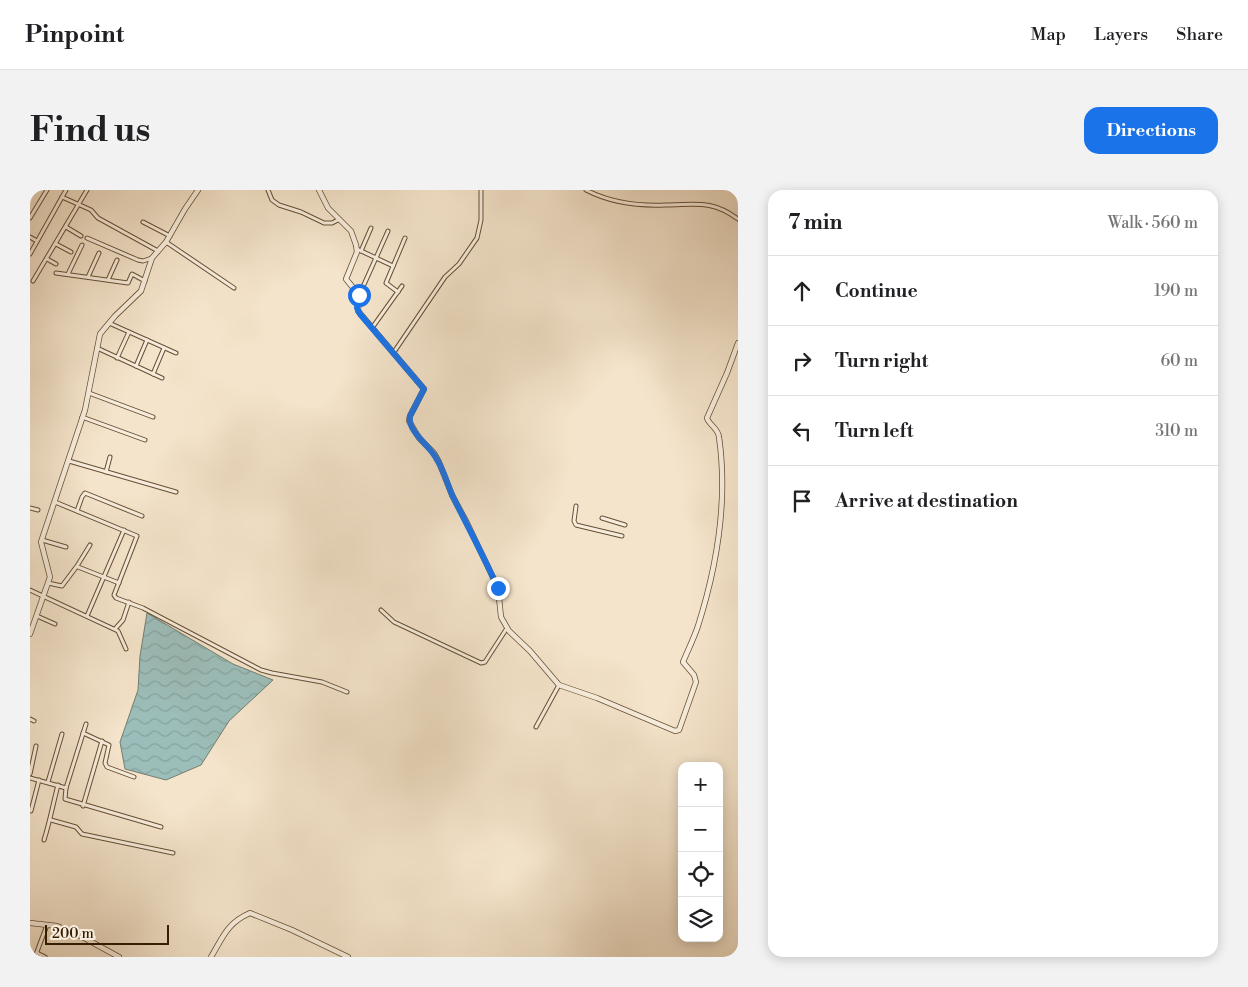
<!DOCTYPE html>
<meta charset="utf-8">
<style>
:root{--surface:#fff;--page:#f2f2f2;--text:#202124;--muted:#757577;--line:#e0e0e0;--accent:#1a73e8}
body{margin:0;font-family:"Libre Bodoni",serif;background:var(--page);color:var(--text)}
.controls{position:absolute;right:15px;bottom:15px;display:grid;overflow:hidden;border-radius:10px;box-shadow:0 2px 12px #0003}
.controls button{width:45px;height:45px;display:grid;place-items:center;padding:0;border:0;border-bottom:1px solid var(--line);background:var(--surface);color:var(--text);font:25px sans-serif}
.scale{position:absolute;left:15px;bottom:12px;width:124px;box-sizing:border-box;padding-left:5px;border:2px solid #361e03;border-top:0;font-size:14px;line-height:18px;white-space:nowrap;color:#361e03;-webkit-text-stroke:4px #f8eddd;paint-order:stroke}
.stop{position:absolute;width:15px;height:15px;margin:-11px;border:4px solid #1a73e8;border-radius:50%;background:#fff}
.stop.end{background:#1a73e8;border-color:#fff;box-shadow:0 1px 5px #0008}
.list{margin:0;padding:0;list-style:none}
h2{display:flex;justify-content:space-between;align-items:center;height:65px;margin:0;padding:0 20px;font-size:21px}
h2 small{font-size:16px;font-weight:400;color:var(--muted)}
.list li{display:grid;grid-template-columns:32px 1fr auto;gap:15px;align-items:center;box-sizing:border-box;height:70px;padding:0 20px;border-top:1px solid var(--line)}
.list b{display:block;font-size:19px;white-space:nowrap}
.list em{font-size:16px;font-style:normal;color:var(--muted)}
.icon{flex:none;width:28px;height:28px;fill:none;stroke:currentColor;stroke-width:2;stroke-linecap:round;stroke-linejoin:round}
.map{position:relative;flex:none;width:708px;height:767px;overflow:hidden;border-radius:15px}
header{display:flex;align-items:center;gap:30px;box-sizing:border-box;height:70px;padding:0 25px;background:var(--surface);border-bottom:1px solid var(--line)}
header strong{font-size:24px}
nav{display:flex;gap:28px;margin-inline-start:auto;font-size:18px}
.intro{display:flex;align-items:center;justify-content:space-between;box-sizing:border-box;height:120px;padding:0 30px}
h1{margin:0;font-size:35px}
.button{padding:12px 22px;border-radius:15px;background:var(--accent);color:#fff;font-size:18px;font-weight:700}
main{display:flex;gap:30px;padding:0 30px}
aside{flex:1;background:var(--surface);border-radius:15px;box-shadow:0 2px 12px #0003}
.map>svg:first-child{display:block}
.water{fill:url(#water-waves);stroke:#737e71}
.lines{fill:none;stroke-linecap:round;stroke-linejoin:round}
.minor-casing{stroke:#665035;stroke-width:5}
.tertiary-casing{stroke:#665035;stroke-width:6}
.minor{stroke:#f8eddd;stroke-width:3}
.tertiary{stroke:#f8eddd;stroke-width:4.5}
.route{stroke:#1a73e8;stroke-width:6}
</style>
<header>
<strong>Pinpoint</strong>
<nav><a>Map</a><a>Layers</a><a>Share</a></nav>
</header>
<div class="intro"><h1>Find us</h1><a class="button">Directions</a></div>
<main>
<div class="map">
<svg width="708" height="767" viewBox="0 0 708 767">
<defs>
<pattern id="water-waves" width="16" height="10" patternUnits="userSpaceOnUse" patternTransform="scale(1.25)"><rect width="16" height="10" fill="#9cbeba"/><path d="M0 5q4-4 8 0t8 0" fill="none" stroke="#87a39e"/></pattern>
</defs>
<rect width="100%" height="100%" fill="#f4e4cb"/>
<filter id="stains"><feTurbulence type="fractalNoise" baseFrequency=".004" numOctaves="4"/><feColorMatrix values="0 0 0 0 .2 0 0 0 0 .09 0 0 0 0 .02 0 0 0 .5 -.17"/></filter>
<radialGradient id="worn" r=".72"><stop offset=".6" stop-color="#630" stop-opacity="0"/><stop offset="1" stop-color="#630" stop-opacity=".3"/></radialGradient>
<polygon class="water" points="117,423 203,474 243,490 199,531 171,575 136,590 95,579 90,552 108,500 110,466"/>
<g class="lines">
<g class="minor-casing">
<g id="minor">
<polyline points="238,0 242,10 249,15 271,22 294,33 302,33 308,30"/>
<path d="M 556,0 C 579,12 609,16 635,15 C 665,15 681,9 708,29"/>
<polyline points="32,7 61,20 68,28 128,61"/>
<polyline points="0,28 17,0"/>
<polyline points="113,32 140,46"/>
<polyline points="36,37 51,46"/>
<polyline points="0,47 7,51"/>
<polyline points="57,48 108,70 113,71 122,68"/>
<polyline points="136,52 204,98"/>
<polyline points="26,54 41,62"/>
<polyline points="327,59 363,76"/>
<polyline points="331,61 341,38"/>
<polyline points="0,64 36,0"/>
<polyline points="17,69 26,74"/>
<polyline points="26,83 98,93 102,84 115,91"/>
<polyline points="38,84 52,55"/>
<polyline points="58,87 69,63"/>
<polyline points="78,90 87,70"/>
<polyline points="3,91 57,0"/>
<polyline points="332,99 358,41"/>
<polyline points="368,102 356,93 375,48"/>
<polyline points="79,133 146,163"/>
<polyline points="342,138 372,96"/>
<polyline points="67,158 132,188"/>
<polyline points="364,162 415,87 429,74 447,48 451,30 451,0"/>
<polyline points="87,168 99,142"/>
<polyline points="106,176 117,150"/>
<polyline points="123,184 134,158"/>
<polyline points="59,203 123,227"/>
<polyline points="52,227 115,250"/>
<polyline points="39,271 146,302"/>
<polyline points="76,282 80,267"/>
<polyline points="25,312 107,346 84,405 86,408 113,418 231,480 242,483 292,492 317,502"/>
<polyline points="546,316 544,331 546,335 592,346"/>
<polyline points="0,318 8,320"/>
<polyline points="47,321 52,307 55,303 112,326"/>
<polyline points="572,328 595,335"/>
<polyline points="12,350 36,357"/>
<polyline points="48,377 89,393"/>
<polyline points="18,393 32,396 47,376 60,355"/>
<polyline points="0,400 88,441 96,459"/>
<polyline points="351,420 364,432 451,473 455,472 477,438"/>
<polyline points="7,426 25,434"/>
<polyline points="57,426 94,340"/>
<polyline points="85,439 93,430 99,412"/>
<polyline points="0,529 4,531"/>
<polyline points="56,534 36,598 35,609 131,637"/>
<polyline points="506,537 529,495"/>
<polyline points="53,543 79,555 75,573 77,577 104,587"/>
<polyline points="0,584 6,556"/>
<polyline points="0,588 36,598"/>
<polyline points="18,592 32,544"/>
<polyline points="53,616 72,551"/>
<polyline points="1,621 9,590"/>
<polyline points="21,630 46,637 52,644 143,663"/>
<path d="M 14,650 C 20,631 23,614 28,595"/>
<polyline points="7,763 15,767"/>
<polyline points="5,767 17,735"/>
</g>
</g>
<g class="tertiary-casing">
<g id="tertiary">
<path d="M 289,0 L 298,18 L 321,41 L 326,55 L 327,62 L 316,89 L 329,105 L 328,121 L 394,199 L 380,226 L 379,231 L 389,248 L 404,263 L 409,272 L 422,305 L 437,333 L 468,398 L 471,427 L 479,441 L 500,461 L 529,495 L 567,508 L 645,541 L 649,540 L 666,492 L 664,485 L 653,472 C 658,460 664,448 668,436 C 687,376 698,310 689,247 C 688,238 679,235 677,228 L 697,183 L 708,153"/>
<polyline points="0,444 20,387 11,352 55,220 70,144 85,126 111,101 122,68 136,52 155,19 168,0"/>
<polyline points="0,733 27,736 47,744 89,767"/>
<path d="M 181,767 C 193,747 197,733 220,723 L 262,740 L 318,767"/>
</g>
</g>
<use href="#minor" class="minor"/>
<use href="#tertiary" class="tertiary"/>
</g>
<g class="lines">
<path class="route" d="M 329,105 L 327,118 L 330,124 L 394,199 L 380,226 C 377,241 400,256 406,268 C 414,280 417,294 423,307 C 438,337 454,367 468,398"/>
</g>
<rect width="100%" height="100%" filter="url(#stains)"/>
<rect width="100%" height="100%" fill="url(#worn)"/>
</svg>
<div class="controls">
<button>+</button>
<button>−</button>
<button><svg class="icon" aria-label="locate" viewBox="0 0 24 24"><circle cx="12" cy="12" r="6"/><path d="M12 2v4M12 18v4M2 12h4M18 12h4"/></svg></button>
<button><svg class="icon" aria-label="layers" viewBox="0 0 24 24"><path d="M12 4l9 5-9 5-9-5zM3 14l9 5 9-5"/></svg></button>
</div>
<div class="scale">200 m</div>
<div class="stop" style="left:329px;top:105px"></div>
<div class="stop end" style="left:468px;top:398px"></div>
</div>
<aside>
<h2>7 min<small>Walk · 560 m</small></h2>
<ul class="list">
<li><svg class="icon" aria-label="ahead" viewBox="0 0 24 24"><path d="M12 20V5M6 11l6-6 6 6"/></svg><div><b>Continue</b></div><em>190 m</em></li>
<li><svg class="icon" aria-label="right" viewBox="0 0 24 24"><path d="M7 20v-9h11M14 6l5 5-5 5"/></svg><div><b>Turn right</b></div><em>60 m</em></li>
<li><svg class="icon" aria-label="left" viewBox="0 0 24 24"><path d="M17 20v-9H6M10 6l-5 5 5 5"/></svg><div><b>Turn left</b></div><em>310 m</em></li>
<li><svg class="icon" aria-label="arrive" viewBox="0 0 24 24"><path d="M6 21V4h12l-3 4 3 4H6"/></svg><div><b>Arrive at destination</b></div></li>
</ul>
</aside>
</main>
